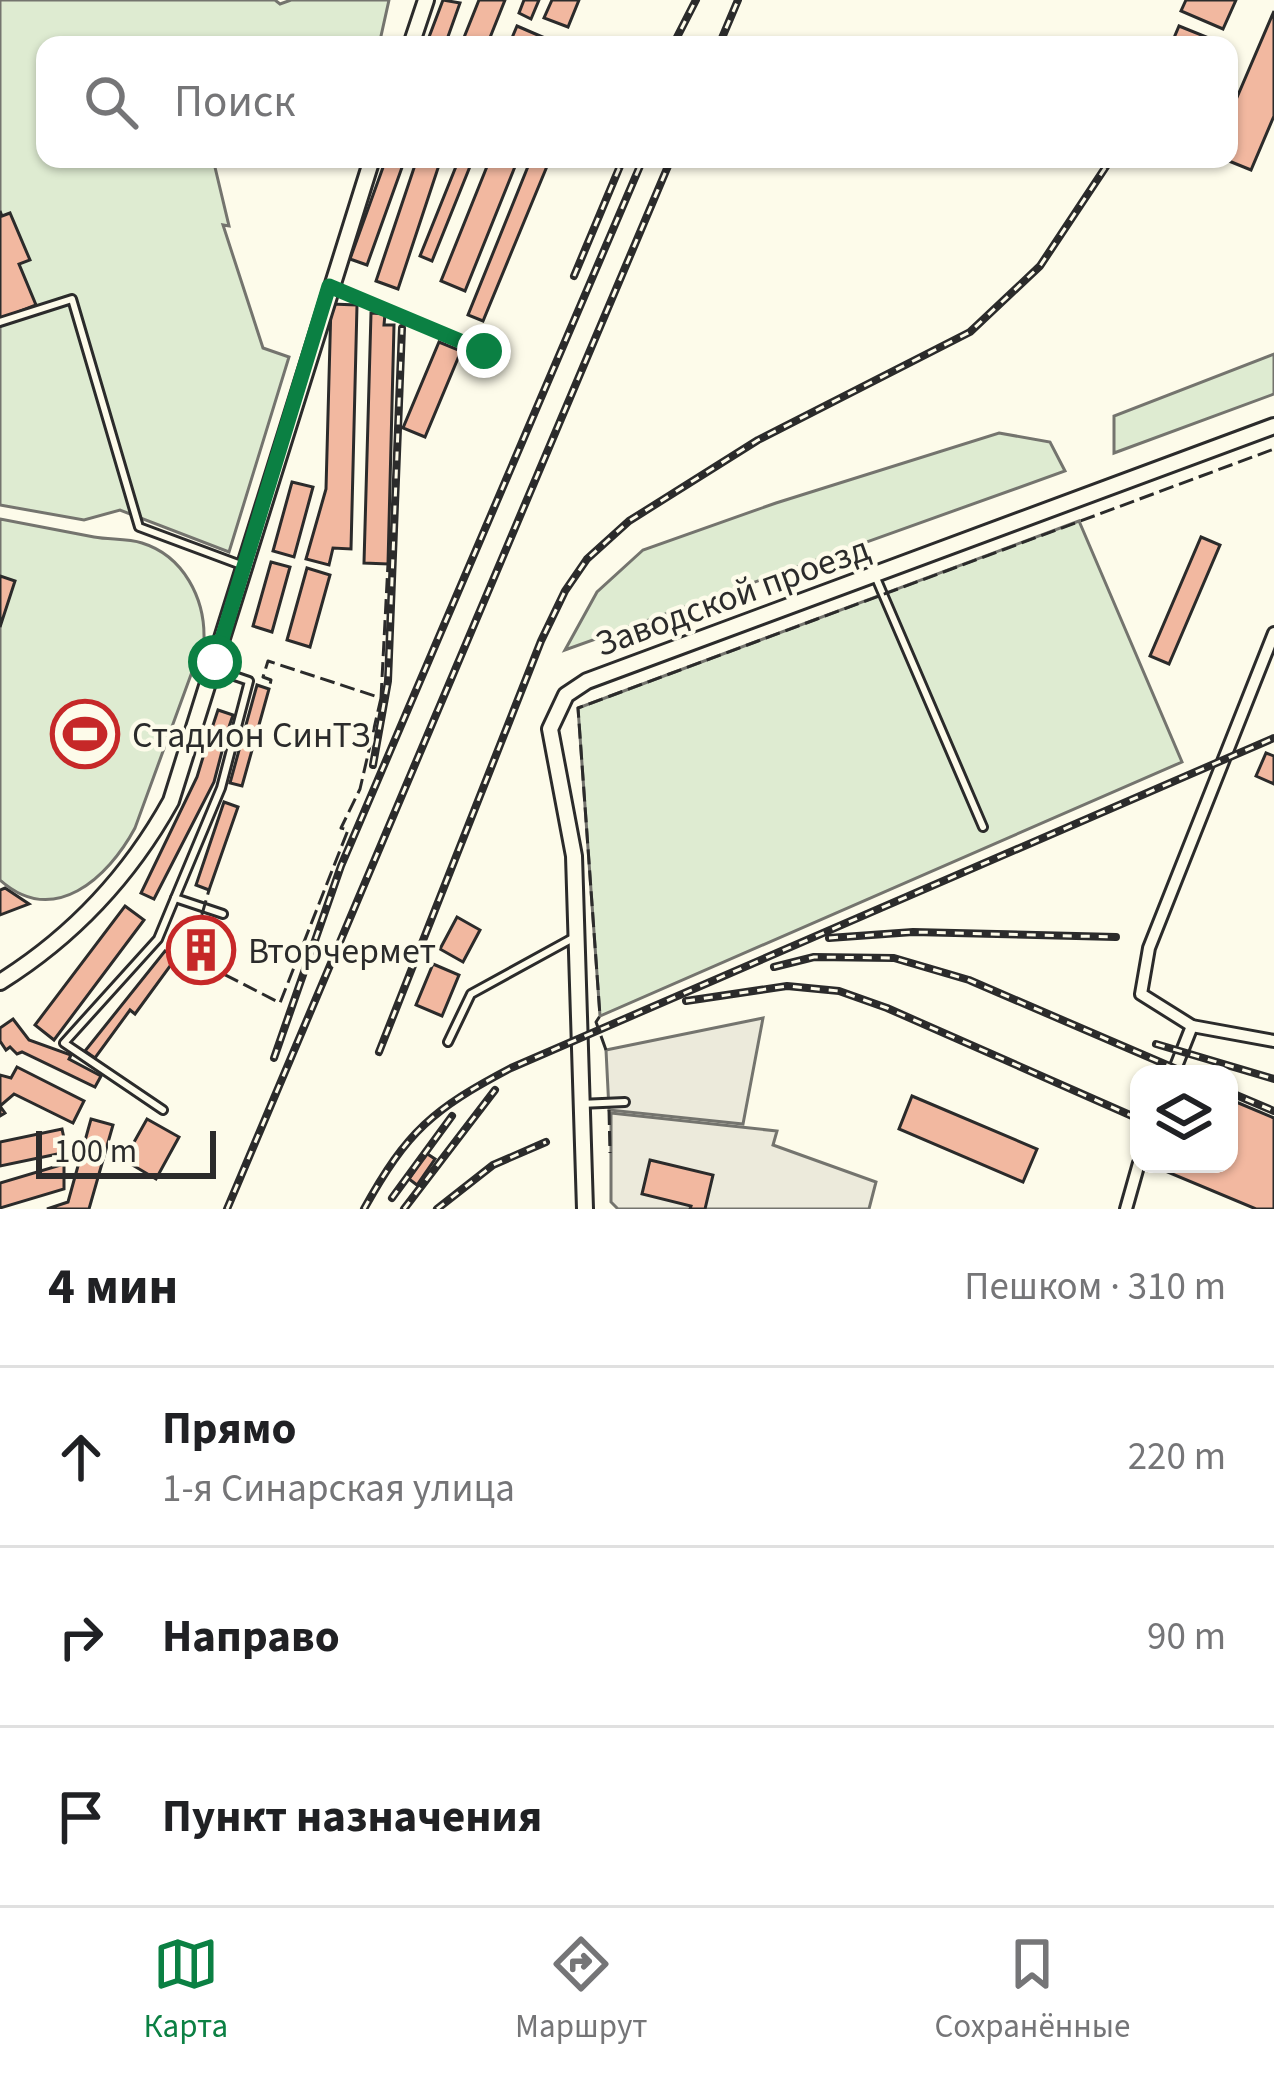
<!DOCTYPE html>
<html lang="ru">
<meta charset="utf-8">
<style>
:root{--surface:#fff;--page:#f2f2f2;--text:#202124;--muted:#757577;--line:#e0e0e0;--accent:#0b8043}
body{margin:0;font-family:"Source Sans 3",sans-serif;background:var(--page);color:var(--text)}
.controls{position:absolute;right:36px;bottom:36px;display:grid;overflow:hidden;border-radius:24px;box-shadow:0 3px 9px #0004}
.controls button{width:108px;height:108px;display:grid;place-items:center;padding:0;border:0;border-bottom:3px solid var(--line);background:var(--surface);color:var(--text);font:60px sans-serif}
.scale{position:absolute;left:36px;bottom:30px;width:180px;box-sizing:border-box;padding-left:12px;border:6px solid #2b2b2b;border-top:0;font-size:33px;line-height:42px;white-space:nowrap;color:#2b2b2b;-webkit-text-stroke:9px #fdfbea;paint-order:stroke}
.stop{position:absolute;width:36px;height:36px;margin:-27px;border:9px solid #0b8043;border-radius:50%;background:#fff}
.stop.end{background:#0b8043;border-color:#fff;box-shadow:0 3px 12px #0008}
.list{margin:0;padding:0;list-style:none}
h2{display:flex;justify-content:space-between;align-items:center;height:156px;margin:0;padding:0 48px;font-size:51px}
h2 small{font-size:39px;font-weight:400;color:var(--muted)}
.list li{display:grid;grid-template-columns:78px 1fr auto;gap:36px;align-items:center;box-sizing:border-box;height:180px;padding:0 48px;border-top:3px solid var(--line)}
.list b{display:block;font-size:45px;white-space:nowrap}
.list p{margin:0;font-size:39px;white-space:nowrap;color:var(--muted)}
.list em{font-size:39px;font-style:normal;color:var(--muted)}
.icon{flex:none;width:66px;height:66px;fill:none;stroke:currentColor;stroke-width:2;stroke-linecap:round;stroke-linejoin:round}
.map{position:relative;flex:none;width:1274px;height:1209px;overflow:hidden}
.search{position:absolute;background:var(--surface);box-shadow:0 3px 9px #0004;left:36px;right:36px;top:36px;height:132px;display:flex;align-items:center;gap:30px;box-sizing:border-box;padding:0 42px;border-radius:24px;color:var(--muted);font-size:45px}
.sheet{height:696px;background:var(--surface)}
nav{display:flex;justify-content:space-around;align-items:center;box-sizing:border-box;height:168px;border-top:3px solid var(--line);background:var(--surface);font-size:33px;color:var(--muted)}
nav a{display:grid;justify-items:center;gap:6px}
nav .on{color:var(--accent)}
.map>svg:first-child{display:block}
.green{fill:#deebd1;stroke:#74746e;stroke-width:3}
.parking{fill:#eceadb;stroke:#74746e;stroke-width:3}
.building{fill:#f2b8a0;stroke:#2b2b2b;stroke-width:3}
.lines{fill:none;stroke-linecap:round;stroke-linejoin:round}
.service-casing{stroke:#2b2b2b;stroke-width:12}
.minor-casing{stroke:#2b2b2b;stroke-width:16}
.tertiary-casing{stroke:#2b2b2b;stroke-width:20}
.service{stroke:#fdfbea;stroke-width:6}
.minor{stroke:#fdfbea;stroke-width:10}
.tertiary{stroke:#fdfbea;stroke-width:14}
.rail-casing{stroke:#2b2b2b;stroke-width:8}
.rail{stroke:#fdfbea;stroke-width:3;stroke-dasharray:9;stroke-linecap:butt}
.fence{stroke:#2b2b2b;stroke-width:3;stroke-dasharray:15 6;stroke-linecap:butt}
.route{stroke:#0b8043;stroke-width:15}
.labels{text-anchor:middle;stroke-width:9;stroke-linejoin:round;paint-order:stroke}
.street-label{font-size:36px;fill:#2b2b2b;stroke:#fdfbea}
.poi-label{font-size:36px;fill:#2b2b2b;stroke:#fdfbea;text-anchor:start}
</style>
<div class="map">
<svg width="1274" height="1209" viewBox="0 0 1274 1209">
<rect width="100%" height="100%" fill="#fdfbea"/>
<g class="green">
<polygon points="0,0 275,0 280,4 291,0 389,0 379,45 267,45 263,40 256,45 45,45 45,159 213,159 229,226 223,225 263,348 289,357 229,552 120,510 84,520 0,505"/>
<polygon points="1274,354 1274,394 1114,453 1114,416"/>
<polygon points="999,433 1050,442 1065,471 565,650 597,592 643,550 776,503"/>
<path d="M 0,519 C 31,525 63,531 94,537 C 110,540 127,538 142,543 C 184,556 205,599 204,639 L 135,828 C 108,878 54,928 0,880 Z"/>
<polygon points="1079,521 1182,762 600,1016 578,708"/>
</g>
<g class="parking">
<polygon points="763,1018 743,1124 609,1110 606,1050"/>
<polygon points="611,1113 777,1131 773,1145 876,1182 869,1209 618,1209 611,1202"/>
</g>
<g class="building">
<polygon points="443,0 460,3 445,45 426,45"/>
<polygon points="479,0 505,0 487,45 461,45"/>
<polygon points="524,0 539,0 531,19 519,13"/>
<polygon points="552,0 579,0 568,27 544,18"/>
<polygon points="1186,0 1236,0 1223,29 1181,11"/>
<polygon points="1274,11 1274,116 1251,170 1224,159 1229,159 1229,116"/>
<polygon points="517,26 561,45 509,45"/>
<polygon points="1179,26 1209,38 1206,45 1171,45"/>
<polygon points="386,159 405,159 367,265 350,259"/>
<polygon points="417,159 441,159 398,289 376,281"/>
<polygon points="459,159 473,159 432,261 420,256"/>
<polygon points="490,159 518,159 465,291 441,281"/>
<polygon points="531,159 550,159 483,321 468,315"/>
<polygon points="0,211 2,216 10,213 30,260 19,264 36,305 0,319"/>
<polygon points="331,304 357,305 351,549 333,548 329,565 306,559 326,489"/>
<polygon points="371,313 385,314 384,325 394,325 388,564 364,563"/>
<polygon points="439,342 461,351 425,437 403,428"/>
<polygon points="292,482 313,487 294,557 273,551"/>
<polygon points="1201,537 1220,545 1169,664 1150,656"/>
<polygon points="271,562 290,567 272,632 253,626"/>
<polygon points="307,568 330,575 310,647 287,640"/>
<polygon points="0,576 15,581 0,627"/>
<polygon points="257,685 269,689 242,786 230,783"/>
<polygon points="218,710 233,715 226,736 211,731"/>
<polygon points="211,731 226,736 214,782 154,899 141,893 197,777"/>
<polygon points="1266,753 1274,756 1274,784 1256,776"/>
<polygon points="224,802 238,807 209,890 196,885"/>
<polygon points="5,888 29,904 0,915 0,890"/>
<polygon points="125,906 144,920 54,1040 35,1025"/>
<polygon points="457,917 480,930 463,962 440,949"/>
<polygon points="196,935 216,947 206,965 185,954"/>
<polygon points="165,951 176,958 135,1014 130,1010 95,1058 85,1051"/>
<polygon points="433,964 459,975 442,1016 416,1005"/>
<polygon points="13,1019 29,1040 71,1055 69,1059 101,1076 95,1087 22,1052 17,1054 10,1047 6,1050 0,1041 0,1028"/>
<polygon points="17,1067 84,1101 73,1123 14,1094 0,1106 5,1113 0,1116 0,1075 11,1078"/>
<polygon points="912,1096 1037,1149 1023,1182 899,1129"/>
<polygon points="1229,1099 1274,1118 1274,1209 1256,1209 1165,1171 1168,1164 1229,1164"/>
<polygon points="91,1119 113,1125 89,1209 47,1209 68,1202"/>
<polygon points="147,1119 179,1137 156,1179 124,1160"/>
<polygon points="62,1129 67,1152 0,1166 0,1142"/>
<polygon points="426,1153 435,1159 417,1185 409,1179"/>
<polygon points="650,1160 713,1175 705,1209 690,1209 691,1206 642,1194"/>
<polygon points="64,1164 64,1189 0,1208 0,1183"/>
</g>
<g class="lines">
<g class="service-casing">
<g id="service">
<polyline points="333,288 484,351"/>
<polyline points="0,322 72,299 139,527 241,565"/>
<polyline points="876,578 983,827"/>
<polyline points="214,669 249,681 221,788 175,898 223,914"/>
<polyline points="448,1042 471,994 573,938"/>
<polyline points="580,1104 625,1102"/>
<polyline points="163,1110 64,1043 158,939 175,898"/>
</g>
</g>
<g class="minor-casing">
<g id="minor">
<polyline points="1274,633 1149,948 1141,994 1192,1026 1274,1041"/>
<polyline points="1173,1074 1192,1026"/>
<polyline points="1126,1209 1139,1163"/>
</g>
</g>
<g class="tertiary-casing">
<g id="tertiary">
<polyline points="411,45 426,0"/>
<path d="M 0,982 C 72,937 130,875 171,801 L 372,159"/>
<polyline points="585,1209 574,856 550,729 566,695 587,681 1274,426"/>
</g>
</g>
<use href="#service" class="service"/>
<use href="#minor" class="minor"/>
<use href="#tertiary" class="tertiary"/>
<g class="rail-casing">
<g id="rail">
<polyline points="673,45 696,0"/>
<polyline points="719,45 738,0"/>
<polyline points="1160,45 1161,43"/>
<polyline points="574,276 623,159"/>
<polyline points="373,765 388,681 402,328"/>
<polyline points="829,938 913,932 1116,937"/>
<polyline points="774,967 814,957 894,958 969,980 1188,1074"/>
<polyline points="686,1001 787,986 839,991 887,1008 1139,1119"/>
<polyline points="1156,1044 1274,1079"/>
<polyline points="379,1052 541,641 565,591 587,559 629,521 758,440 970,332 1040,266 1111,159"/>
<polyline points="274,1058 341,866 643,159"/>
<polyline points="1229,1092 1274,1111"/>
<polyline points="392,1198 452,1116"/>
<polyline points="227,1209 671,159"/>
<path d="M 364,1209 C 407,1131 433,1109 511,1068 L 1274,738"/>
<polyline points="404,1209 495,1090"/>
<polyline points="437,1209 493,1165 546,1142"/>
</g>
</g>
<use href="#rail" class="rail"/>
<g class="fence">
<polyline points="381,698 388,564"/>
<polyline points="196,935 209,890"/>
<polyline points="206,965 280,1003 348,830 341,828 360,789 381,698 268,661 263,677 271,680 269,689"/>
<polyline points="606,1050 596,1022 600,1016 578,708 1274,449"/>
<polyline points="609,1110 610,1153"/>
</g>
</g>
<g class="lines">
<polyline class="route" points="215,662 329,286 484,351"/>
</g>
<defs>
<g id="stadium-ring" transform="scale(3.45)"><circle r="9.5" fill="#fdfbea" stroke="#c62828" stroke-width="1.5"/><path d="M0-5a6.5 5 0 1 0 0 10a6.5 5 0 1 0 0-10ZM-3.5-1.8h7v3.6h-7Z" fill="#c62828"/></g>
<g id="building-ring" transform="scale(3.45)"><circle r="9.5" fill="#fdfbea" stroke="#c62828" stroke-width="1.5"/><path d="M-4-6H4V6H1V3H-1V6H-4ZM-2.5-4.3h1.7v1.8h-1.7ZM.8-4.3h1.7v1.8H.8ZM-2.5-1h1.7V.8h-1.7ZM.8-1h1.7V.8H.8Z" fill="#c62828"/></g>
</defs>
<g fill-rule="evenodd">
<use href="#stadium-ring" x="85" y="734"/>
<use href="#building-ring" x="201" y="950"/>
</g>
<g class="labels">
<g class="street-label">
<text transform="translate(732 595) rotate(-20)" y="13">Заводской проезд</text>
</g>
<g class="poi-label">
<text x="132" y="747">Стадион СинТЗ</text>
<text x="248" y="963">Вторчермет</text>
</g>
</g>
</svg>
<div class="controls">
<button><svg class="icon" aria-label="layers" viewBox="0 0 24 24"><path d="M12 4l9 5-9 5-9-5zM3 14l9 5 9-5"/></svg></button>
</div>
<div class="scale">100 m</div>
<div class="stop" style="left:215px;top:662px"></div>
<div class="stop end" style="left:484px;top:351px"></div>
<div class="search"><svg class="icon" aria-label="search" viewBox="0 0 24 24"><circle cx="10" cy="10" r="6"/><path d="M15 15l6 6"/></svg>Поиск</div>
</div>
<section class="sheet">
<h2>4 мин<small>Пешком · 310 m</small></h2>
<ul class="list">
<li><svg class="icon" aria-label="ahead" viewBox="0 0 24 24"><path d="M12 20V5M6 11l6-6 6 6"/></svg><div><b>Прямо</b><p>1-я Синарская улица</p></div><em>220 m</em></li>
<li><svg class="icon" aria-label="right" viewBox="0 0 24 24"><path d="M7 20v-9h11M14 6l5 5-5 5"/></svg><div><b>Направо</b></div><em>90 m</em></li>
<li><svg class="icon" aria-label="arrive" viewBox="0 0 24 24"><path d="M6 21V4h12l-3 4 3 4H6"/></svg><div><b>Пункт назначения</b></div></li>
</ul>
</section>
<nav>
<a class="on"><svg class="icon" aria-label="map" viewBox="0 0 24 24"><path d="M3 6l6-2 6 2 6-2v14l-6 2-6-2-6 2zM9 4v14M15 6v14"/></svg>Карта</a>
<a><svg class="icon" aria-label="directions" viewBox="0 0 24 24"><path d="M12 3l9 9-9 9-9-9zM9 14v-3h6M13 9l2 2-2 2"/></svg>Маршрут</a>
<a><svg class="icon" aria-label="saved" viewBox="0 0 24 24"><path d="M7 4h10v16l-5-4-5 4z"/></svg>Сохранённые</a>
</nav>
